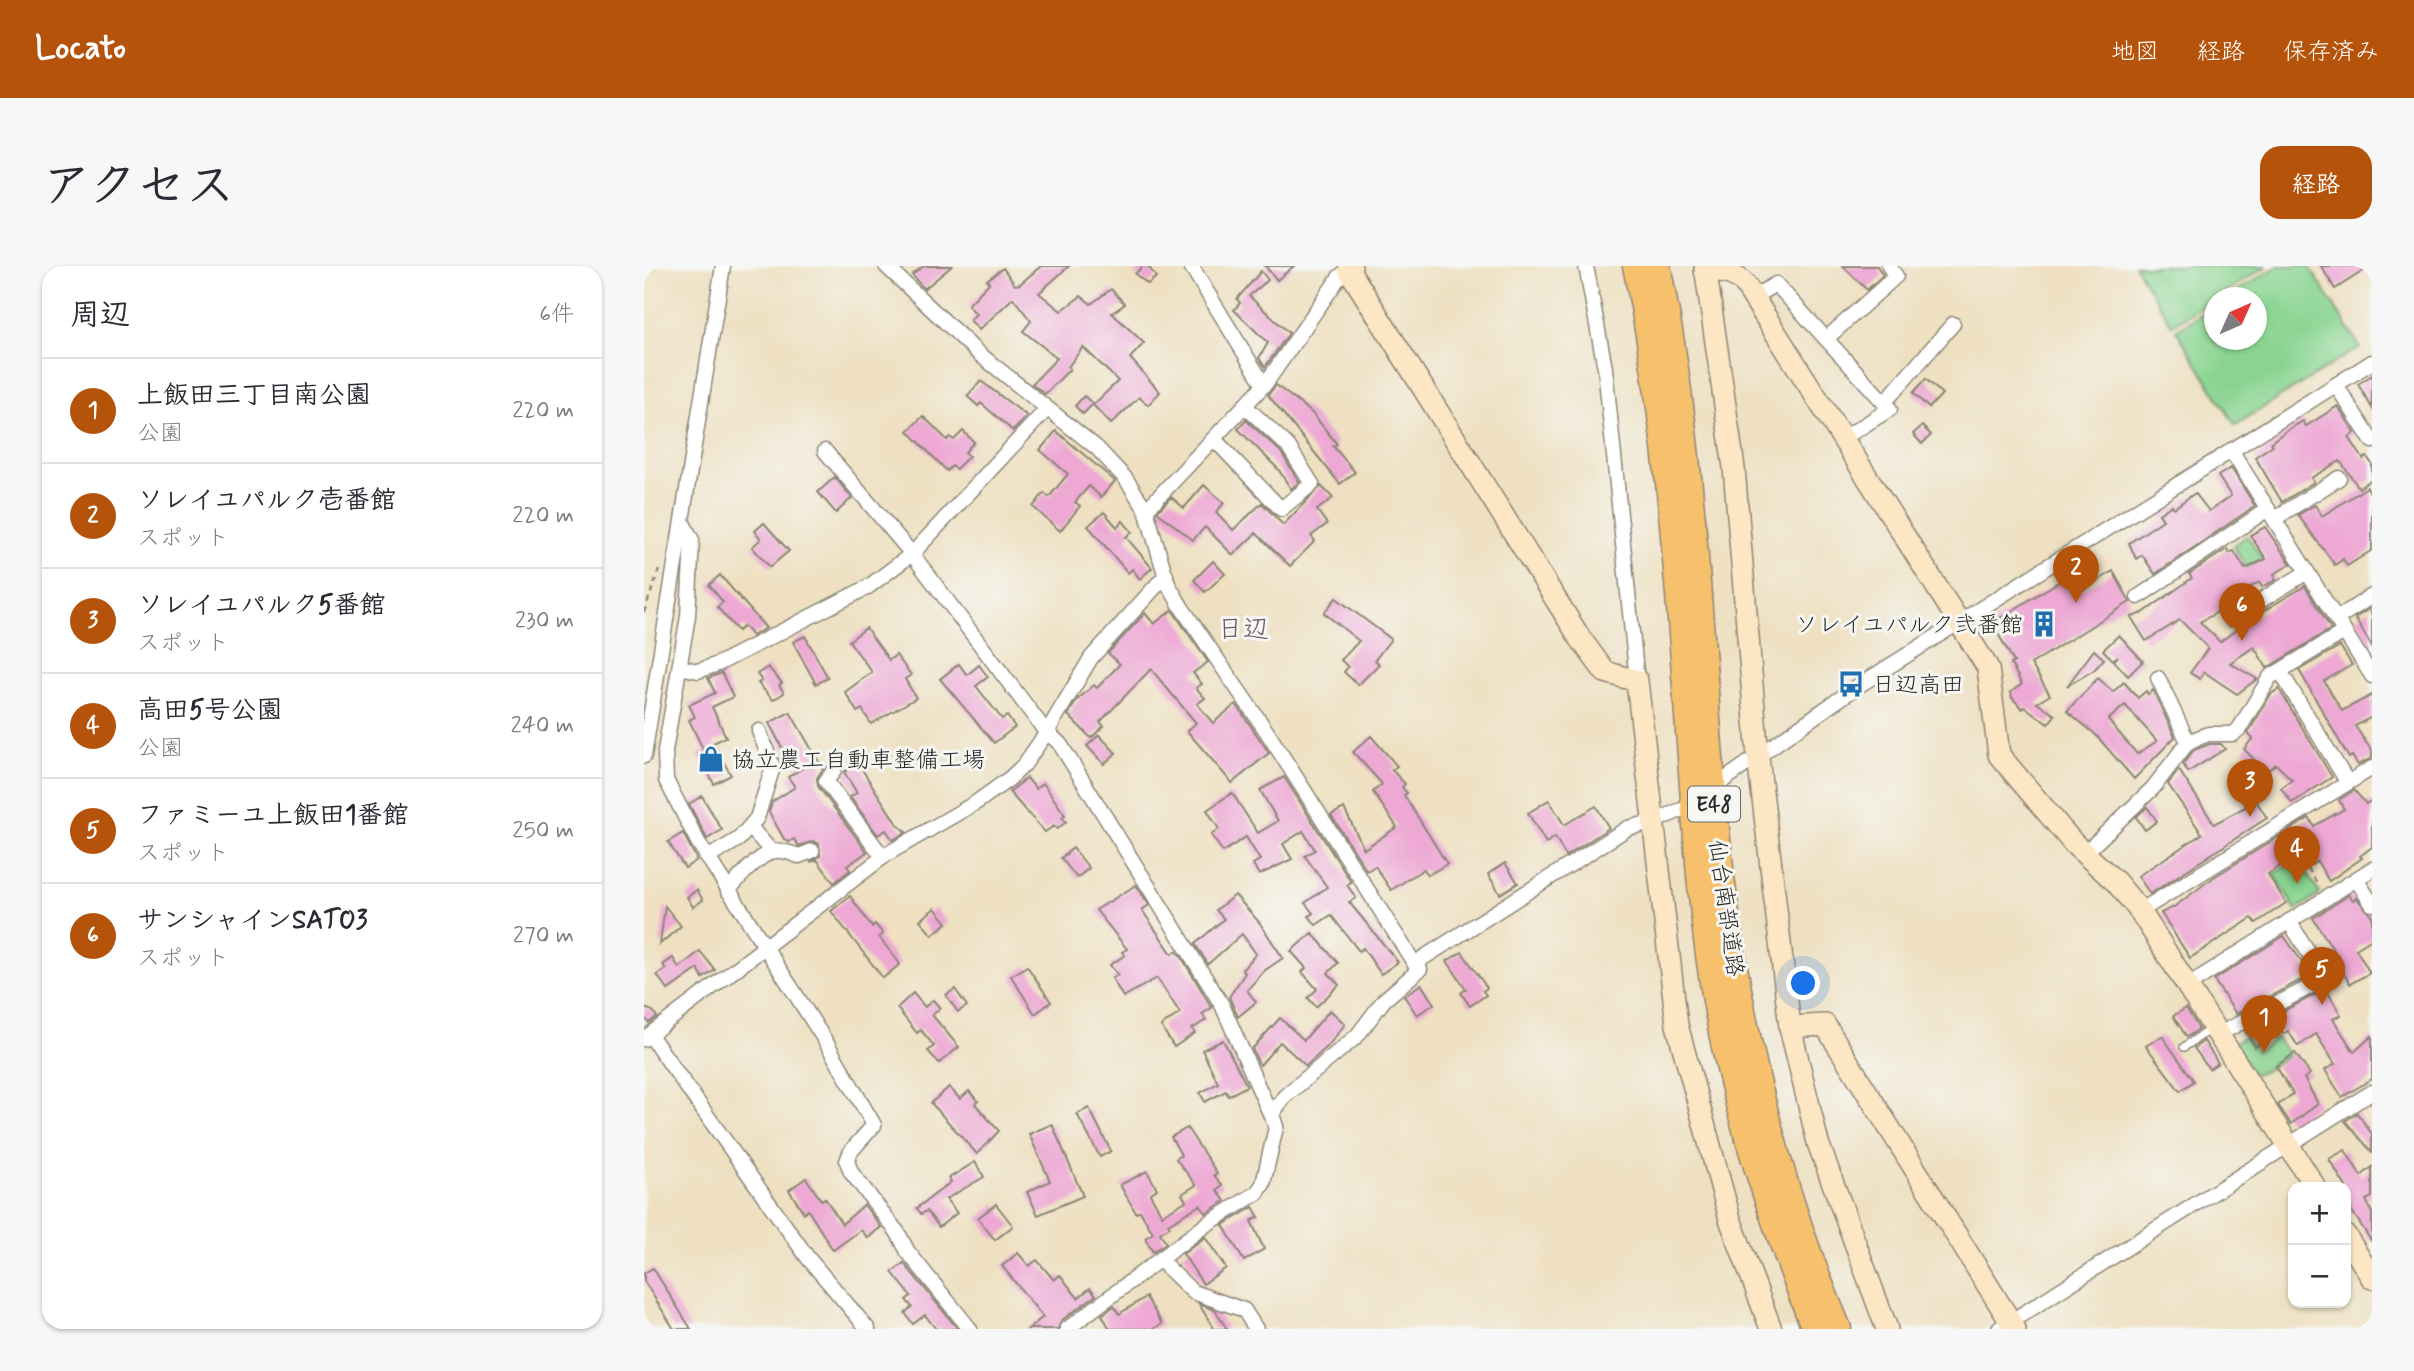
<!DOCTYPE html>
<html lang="ja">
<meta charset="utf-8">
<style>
:root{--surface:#fff;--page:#f7f7f7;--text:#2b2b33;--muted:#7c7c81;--line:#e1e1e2;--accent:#b45309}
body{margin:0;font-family:Mynerve,"Klee One",sans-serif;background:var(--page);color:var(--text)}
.controls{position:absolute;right:21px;bottom:21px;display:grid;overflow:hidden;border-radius:14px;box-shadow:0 2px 5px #0004}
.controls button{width:63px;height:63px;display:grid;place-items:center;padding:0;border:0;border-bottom:2px solid var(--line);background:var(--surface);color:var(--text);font:35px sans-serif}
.compass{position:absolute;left:1560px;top:21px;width:63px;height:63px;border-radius:50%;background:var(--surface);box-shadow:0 2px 5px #0004;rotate:45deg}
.you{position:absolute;left:1160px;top:718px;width:24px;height:24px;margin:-18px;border:5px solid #fff;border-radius:50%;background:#1a73e8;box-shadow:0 0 0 10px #1a73e833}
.badge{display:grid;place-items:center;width:46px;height:46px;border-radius:50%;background:var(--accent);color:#fff;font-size:23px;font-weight:700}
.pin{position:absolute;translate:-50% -58px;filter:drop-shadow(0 2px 4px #0008)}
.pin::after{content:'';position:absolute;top:37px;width:24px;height:21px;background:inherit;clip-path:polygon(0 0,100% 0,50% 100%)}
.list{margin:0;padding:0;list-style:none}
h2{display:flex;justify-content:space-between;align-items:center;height:91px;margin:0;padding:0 28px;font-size:30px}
h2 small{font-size:23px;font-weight:400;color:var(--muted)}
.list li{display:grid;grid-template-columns:46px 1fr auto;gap:21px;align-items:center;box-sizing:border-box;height:105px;padding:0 28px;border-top:2px solid var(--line)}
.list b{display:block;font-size:26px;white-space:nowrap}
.list p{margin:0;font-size:23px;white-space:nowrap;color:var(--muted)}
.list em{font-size:23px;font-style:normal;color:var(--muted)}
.map{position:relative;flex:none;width:1728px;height:1063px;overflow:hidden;border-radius:21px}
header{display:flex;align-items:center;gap:42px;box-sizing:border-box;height:98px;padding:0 35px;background:var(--accent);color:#fff}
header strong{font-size:33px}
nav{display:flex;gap:38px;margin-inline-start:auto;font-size:24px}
.intro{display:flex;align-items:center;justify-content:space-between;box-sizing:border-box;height:168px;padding:0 42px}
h1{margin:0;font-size:49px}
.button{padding:18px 32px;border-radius:21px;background:var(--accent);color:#fff;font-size:24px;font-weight:700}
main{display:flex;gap:42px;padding:0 42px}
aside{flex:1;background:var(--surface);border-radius:21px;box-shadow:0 2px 5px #0004}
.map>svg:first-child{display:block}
.green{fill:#8ad491;stroke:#5a805e;stroke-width:2}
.building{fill:#eda8d4;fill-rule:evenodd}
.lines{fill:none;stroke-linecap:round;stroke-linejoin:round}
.lane-casing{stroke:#8c8676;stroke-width:10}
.street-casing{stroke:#8c8676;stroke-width:17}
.secondary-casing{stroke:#8c8676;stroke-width:24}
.highway-casing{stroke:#8c8676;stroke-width:29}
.path{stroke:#8c8676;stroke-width:2.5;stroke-dasharray:5 5;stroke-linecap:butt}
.lane{stroke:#fff;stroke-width:7}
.street{stroke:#fff;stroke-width:14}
.secondary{stroke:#fce6c4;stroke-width:21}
.highway{stroke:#f7c06c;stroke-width:26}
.labels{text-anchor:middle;stroke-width:6;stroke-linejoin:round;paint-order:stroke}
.shield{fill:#f6f6f2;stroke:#686867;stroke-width:2}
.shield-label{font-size:21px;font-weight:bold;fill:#2b2b2b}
.poi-label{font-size:23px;fill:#2b2b2b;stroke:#f6f6f2;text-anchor:start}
.street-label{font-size:23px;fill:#2b2b2b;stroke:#f6f6f2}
.quarter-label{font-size:26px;fill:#6f5766;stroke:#f6f6f2}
</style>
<header>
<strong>Locato</strong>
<nav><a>地図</a><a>経路</a><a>保存済み</a></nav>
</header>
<div class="intro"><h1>アクセス</h1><a class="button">経路</a></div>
<main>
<aside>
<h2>周辺<small>6件</small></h2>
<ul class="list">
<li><span class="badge">1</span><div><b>上飯田三丁目南公園</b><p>公園</p></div><em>220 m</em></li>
<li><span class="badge">2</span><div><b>ソレイユパルク壱番館</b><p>スポット</p></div><em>220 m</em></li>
<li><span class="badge">3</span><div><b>ソレイユパルク5番館</b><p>スポット</p></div><em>230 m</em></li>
<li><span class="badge">4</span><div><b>高田5号公園</b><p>公園</p></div><em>240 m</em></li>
<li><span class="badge">5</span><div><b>ファミーユ上飯田1番館</b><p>スポット</p></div><em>250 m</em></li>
<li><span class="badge">6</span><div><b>サンシャインSATO3</b><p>スポット</p></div><em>270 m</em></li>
</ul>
</aside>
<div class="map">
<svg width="1728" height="1063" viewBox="0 0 1728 1063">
<rect width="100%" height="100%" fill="#f6f6f2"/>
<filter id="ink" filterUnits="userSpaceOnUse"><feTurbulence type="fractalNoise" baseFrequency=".0143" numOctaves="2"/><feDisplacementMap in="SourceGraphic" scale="14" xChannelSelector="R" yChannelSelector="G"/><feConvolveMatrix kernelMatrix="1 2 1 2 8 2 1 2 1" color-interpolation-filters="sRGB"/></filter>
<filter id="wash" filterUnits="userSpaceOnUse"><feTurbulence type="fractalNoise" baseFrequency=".00686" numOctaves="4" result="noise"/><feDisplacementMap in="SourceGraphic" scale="28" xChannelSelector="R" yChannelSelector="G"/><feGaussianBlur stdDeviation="1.57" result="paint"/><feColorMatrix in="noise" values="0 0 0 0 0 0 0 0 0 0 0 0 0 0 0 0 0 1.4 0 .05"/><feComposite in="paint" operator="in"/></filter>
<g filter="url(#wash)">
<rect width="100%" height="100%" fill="#eee0c1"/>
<g class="green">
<polygon points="1491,0 1623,0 1528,59"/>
<polygon points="1634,0 1665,0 1716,81 1591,159 1532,64 1570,40 1570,74 1612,74 1612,32 1584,31"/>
<polygon points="1603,270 1618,292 1602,302 1589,279"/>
<polygon points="1653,592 1676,628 1652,644 1630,608"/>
<polygon points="1600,770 1613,785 1633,772 1644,789 1619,806 1609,808 1590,777"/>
</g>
<g id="blocks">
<g class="building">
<polygon points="280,0 308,0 280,23 268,9"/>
<polygon points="397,0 425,0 395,27 417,45 437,30 447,38 467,23 481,38 468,47 500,77 486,92 516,126 504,139 495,131 467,158 449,139 474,115 439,81 424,101 426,103 401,128 388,118 413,92 379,65 387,55 369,32 335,64 326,54 332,48 324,39 345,17 343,14 359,2 371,19 376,18"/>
<polygon points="499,0 504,0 512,11 504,18 491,8"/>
<polygon points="621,0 650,0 633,14"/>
<polygon points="1199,0 1233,0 1239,9 1223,24"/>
<polygon points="1677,0 1727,0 1691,23"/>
<polygon points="617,5 624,14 605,30 645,67 621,101 615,92 624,77 590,44 596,37 593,33"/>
<polygon points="1728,109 1728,142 1714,118"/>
<polygon points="1282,113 1298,128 1285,142 1269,127"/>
<polygon points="337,115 383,150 369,165 337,137 334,140 323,130"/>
<polygon points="632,119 668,147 693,178 689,180 711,206 696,218 624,129"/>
<polygon points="440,130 449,138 439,148 431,140"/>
<polygon points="1694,140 1711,167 1705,171 1719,193 1723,191 1728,198 1728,213 1715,222 1696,195 1667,212 1670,216 1638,236 1611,191 1629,179 1627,176 1642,165 1659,155 1662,160"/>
<polygon points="279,150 303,174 306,171 310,174 319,165 330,176 321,186 325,190 312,203 308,200 303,205 264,165"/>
<polygon points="602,154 637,186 655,216 647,223 634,203 594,163"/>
<polygon points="1278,160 1287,169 1278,178 1269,168"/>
<polygon points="412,165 471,215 457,231 445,220 431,236 436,240 416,265 389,241 400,227 405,231 424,208 396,184"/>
<polygon points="1587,202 1611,240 1511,308 1498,289 1492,293 1485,277 1519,254 1515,248 1528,239 1530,242 1551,227 1565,245 1587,230 1574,210"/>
<polygon points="191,211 208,232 192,247 174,226"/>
<polygon points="560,219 580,237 572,246 589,264 618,237 639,259 677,220 689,232 673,244 683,258 667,270 671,275 646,300 612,267 589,289 561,261 549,274 513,246 527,231 540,242"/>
<polygon points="1723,221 1728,230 1728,284 1703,300 1699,293 1691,299 1654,249 1671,239 1678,250"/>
<polygon points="460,246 473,261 479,255 488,266 482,271 508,302 496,313 488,303 484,307 444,260"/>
<polygon points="120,257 145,285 126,301 108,281 117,273 111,265"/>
<polygon points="1621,261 1647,298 1630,308 1632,314 1618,321 1615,316 1585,334 1587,338 1556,356 1576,376 1606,353 1661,320 1687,363 1623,402 1610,381 1586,397 1613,413 1593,428 1560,406 1556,413 1546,407 1564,382 1536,354 1502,375 1487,351 1499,347 1548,312 1545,308 1583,283 1585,287 1590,285 1601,303 1622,293 1606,269"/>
<polygon points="569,295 581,308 561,326 550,314"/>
<polygon points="1469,305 1486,336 1387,398 1406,429 1393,437 1411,449 1404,458 1381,441 1379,443 1368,432 1367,426 1378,418 1367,398 1370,396 1348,357 1429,307 1439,324"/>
<polygon points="76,309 122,362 108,370 100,360 94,365 73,341 79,336 65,319"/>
<polygon points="692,332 747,373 731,394 735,398 714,419 700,406 704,401 697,394 715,375 680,347"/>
<polygon points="1725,343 1728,349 1728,381 1711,352"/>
<polygon points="528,344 564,396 549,407 558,418 552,422 561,432 553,438 569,457 592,438 625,487 588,517 543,465 552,457 507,403 456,456 460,460 447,472 424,449 433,434 450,419 453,422 476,398 464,387 501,347 510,358"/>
<polygon points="222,362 245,394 252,389 267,409 261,413 272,432 227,458 218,443 213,446 201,426 228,406 205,375"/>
<polygon points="1475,369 1499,395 1484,410 1470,395 1474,390 1469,394 1459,384"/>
<polygon points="161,370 184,412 172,418 149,376"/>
<polygon points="1696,380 1708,399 1680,415 1698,445 1728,429 1728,451 1711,460 1728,485 1728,492 1714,499 1708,490 1705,492 1655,404"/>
<polygon points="1450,384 1460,393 1450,404 1423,420"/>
<polygon points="315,398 323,409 335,399 344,411 332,420 358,453 363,450 371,461 350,477 296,413"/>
<polygon points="124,401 138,417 135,419 140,427 129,434 114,417 118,415 113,408"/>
<polygon points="78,407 89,431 68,441 82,471 69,477 87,509 70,518 54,488 60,485 45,454 51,451 45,439 71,427 64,412"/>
<path d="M 1454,412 L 1469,426 L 1480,416 L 1494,432 L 1502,425 L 1504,428 L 1509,424 L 1531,471 L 1490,513 L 1451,468 L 1423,445 ZM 1481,439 L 1513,475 L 1493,488 L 1464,454 Z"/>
<polygon points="1635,423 1688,511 1648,537 1637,522 1648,514 1632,498 1622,506 1600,483 1609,472 1604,467 1627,428"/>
<polygon points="146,446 179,503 173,512 174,520 223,586 203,600 206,604 190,617 173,594 166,596 176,590 175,578 169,575 155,580 150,573 145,576 140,573 125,546 128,536 151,521 144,511 157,503 144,485 141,487 125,457"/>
<polygon points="455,469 472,487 460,498 443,480"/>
<polygon points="727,470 753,500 748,504 761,518 758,521 763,527 760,529 803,598 784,609 780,603 747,624 731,600 723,605 687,549 700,542 720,583 753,561 729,526 738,518 709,486"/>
<polygon points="1566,478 1577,478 1581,483 1544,506 1539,498 1550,484"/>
<polygon points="214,497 253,558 262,566 249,574 242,564 234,569 206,531 213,527 200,506"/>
<polygon points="1535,504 1570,558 1612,535 1623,552 1506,628 1494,610 1558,568 1524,518"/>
<polygon points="640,511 707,616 703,619 712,632 705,636 754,696 737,708 719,682 715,685 687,649 672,659 665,650 669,647 661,637 683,621 661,590 671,584 659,565 639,578 648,593 615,609 609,598 616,594 602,571 579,586 567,569 575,563 563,544 588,527 614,567 634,555 616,524"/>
<polygon points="383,512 392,523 399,517 421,549 418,551 422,556 413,563 410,560 401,566 365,526"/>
<polygon points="1710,524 1722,538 1728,534 1728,581 1716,590 1718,592 1685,615 1673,595 1668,599 1660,584 1624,608 1642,637 1612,657 1608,652 1546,692 1517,647 1530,641 1570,611 1665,552 1670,560 1700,543 1695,534"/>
<polygon points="58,530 78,564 63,573 45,538"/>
<polygon points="905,534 920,559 952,540 965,562 922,590 911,571 902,577 884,547"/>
<polygon points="1503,541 1513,555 1501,564 1492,551"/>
<polygon points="39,567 53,594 41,602 24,576"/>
<polygon points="429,582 445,602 433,612 417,592"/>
<polygon points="861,597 874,617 856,628 844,608"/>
<polygon points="492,619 505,639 498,644 528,688 532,685 537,690 568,742 558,748 562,754 548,763 551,767 530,781 517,760 536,747 513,712 479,731 468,712 474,709 466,699 481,689 478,686 483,683 452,644"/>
<polygon points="53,624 59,634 49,641 43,631"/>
<polygon points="591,629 615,656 639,692 620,705 603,724 612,736 594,751 585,731 601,707 598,704 612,688 598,668 564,698 551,678 580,653 572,644"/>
<polygon points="1705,629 1709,634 1712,631 1728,650 1728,673 1712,683 1726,707 1706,718 1696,701 1699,699 1669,652"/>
<polygon points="206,630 228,661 231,658 239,668 235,671 256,698 239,712 187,645"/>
<polygon points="21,640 37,660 16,678"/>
<polygon points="291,642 303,657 288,669 276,654"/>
<polygon points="668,667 694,697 684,707 695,719 672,741 664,732 673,723 658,706 662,702 647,685"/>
<polygon points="1640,670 1667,709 1592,748 1570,714"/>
<polygon points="56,685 71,704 59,712 54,703 24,724 13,709 22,703 19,699 29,692 35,702"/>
<polygon points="818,686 843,722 839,725 842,729 826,740 817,727 822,723 803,695"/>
<polygon points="383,700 407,736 391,748 367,710"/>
<polygon points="777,718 790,738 773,749 760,730"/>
<polygon points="311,723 323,740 314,746 302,729"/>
<polygon points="1682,723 1697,749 1689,753 1710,786 1728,770 1728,813 1698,831 1681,804 1691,798 1672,768 1654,780 1644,765 1639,768 1636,764 1611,781 1601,765"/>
<polygon points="269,727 281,741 289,734 296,742 288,749 315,781 295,797 284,785 290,780 277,764 273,767 253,742"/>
<polygon points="0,742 9,745 13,751 5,757 0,751"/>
<polygon points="1542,742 1555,763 1543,771 1529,750"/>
<polygon points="686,744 701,758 684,780 662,800 636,776 616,799 614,796 608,783 636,752 660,774"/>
<polygon points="1518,770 1550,815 1536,825 1502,780"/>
<polygon points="579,774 603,820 584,830 582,825 561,836 556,827 574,817 558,784"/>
<polygon points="1560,775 1574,797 1565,803 1550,782"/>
<polygon points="1651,787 1666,808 1660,812 1674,838 1647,858 1634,839 1649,828 1632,800"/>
<polygon points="305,821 316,833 325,825 334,835 331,838 355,865 333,888 287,837"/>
<polygon points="445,842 467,885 456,891 433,848"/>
<polygon points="1713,847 1728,868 1728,886 1701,855"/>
<polygon points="408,858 439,930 394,949 383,926 406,915 385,868"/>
<polygon points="543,862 573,907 570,909 578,919 573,924 581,935 562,947 556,939 524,958 526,961 516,967 522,977 509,986 501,972 509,967 496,945 492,947 476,919 503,905 513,923 506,928 518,949 542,935 538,928 552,919 532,893 537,889 527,871"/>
<polygon points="1701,884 1717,910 1728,901 1728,931 1722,934 1728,947 1728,976 1702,936 1702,921 1685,893"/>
<polygon points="331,896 340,911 302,933 313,947 295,961 283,945 277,948 273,942 307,916 305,912"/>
<polygon points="162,912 177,934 181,932 198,958 220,939 237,961 224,972 217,964 189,984 164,944 160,947 145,924"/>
<polygon points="352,938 369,960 351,974 334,952"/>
<polygon points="609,941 615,951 607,955 620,983 600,995 579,959"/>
<polygon points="561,971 582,1002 559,1018 539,988"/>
<polygon points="374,987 385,1000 393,994 410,1014 416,1009 434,1032 446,1022 452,1029 417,1055 414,1063 384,1063 399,1051 358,1000"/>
<polygon points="260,997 314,1063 292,1063 281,1049 269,1058 261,1047 268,1041 262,1034 267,1030 248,1006"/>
<polygon points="9,1002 47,1063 30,1063 0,1015 0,1007"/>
<polygon points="502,1031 518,1058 509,1063 466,1063 458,1049 470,1040 475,1048"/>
<polygon points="555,1038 571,1044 583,1063 570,1063"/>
</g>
</g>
</g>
<g filter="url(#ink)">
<use href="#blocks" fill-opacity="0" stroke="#8c8676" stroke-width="2"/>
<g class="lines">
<g class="lane-casing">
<polyline id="lane" points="1540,781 1568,762"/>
</g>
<g class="street-casing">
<g id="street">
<polyline points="242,0 334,87 453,182 482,213 502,244 524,318 538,342 623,466 772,700"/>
<polyline points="547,0 620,119"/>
<polyline points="942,0 961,102 993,415"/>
<polyline points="1109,31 1132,18 1246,143 1198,173"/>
<polyline points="1182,73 1252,10 1245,0"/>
<polyline points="1692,119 1728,175"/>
<polyline points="1240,137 1309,58"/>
<polyline points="570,173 637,243 668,218 644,180 601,140"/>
<polyline points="1587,184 1728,410"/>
<polyline points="181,185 268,288 403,143"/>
<polyline points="502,244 622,117 696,10 705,4"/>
<polyline points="1630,253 1695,212"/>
<polyline points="39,257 48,274 44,350 21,485 22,514 54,576 182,776 230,859 207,885 203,895 207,906 254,967 264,986 326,1063"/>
<polyline points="1494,331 1624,243"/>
<polyline points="1587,353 1663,306"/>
<polyline points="1692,353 1728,330"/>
<polyline points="36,401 54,405 74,398 224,321 268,288 399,462 416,478 578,739 632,861"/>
<polyline points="1636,405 1704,517"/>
<polyline points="1514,412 1544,476"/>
<polyline points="0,490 79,0"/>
<polyline points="190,505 182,515 239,591"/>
<polyline points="1080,514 1214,420 1728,96"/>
<polyline points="107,562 127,585"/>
<polyline points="1440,588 1509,522 1544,476 1564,468 1589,468 1595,463 1626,411 1700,366"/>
<polyline points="63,592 95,573 113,552 129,501 115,465"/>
<polyline points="1712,613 1728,638"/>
<path d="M 84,625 C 93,614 118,585 133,585 C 140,584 148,588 155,590 L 168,585"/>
<polyline points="1496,645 1728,502"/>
<polyline points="1543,720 1728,603"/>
<polyline points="6,769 164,992 224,1063"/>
<polyline points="1573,769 1681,713 1645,655"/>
<polyline points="0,773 243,588 333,536 365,513 380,499 403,466 447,392 522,309"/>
<polyline points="516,994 549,1026 600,1044 612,1063"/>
<polyline points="423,1063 563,958 613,927 619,918 632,861 628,848 641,830 713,770 740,734 776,703 772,700 779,692 984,562 1008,556 1037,544"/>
<polyline points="1355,1063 1728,826"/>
</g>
</g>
<g class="secondary-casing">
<g id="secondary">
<polyline points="707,0 705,4 936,372 961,406 993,415 1033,759 1086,953 1127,1063"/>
<polyline points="1061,0 1090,202 1114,491 1146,761 1174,877 1243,1063"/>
<path d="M 1061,5 C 1079,6 1091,6 1102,20 L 1344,402 L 1355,489 L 1430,578 L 1472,616 L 1496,645 L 1671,921"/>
<polyline points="1146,761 1181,759 1371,1063"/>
<polyline points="1702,970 1728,1012"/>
</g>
</g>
<g class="highway-casing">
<g id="highway">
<path d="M 992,0 C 1026,161 1035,327 1047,492 C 1053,578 1059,666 1075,751 C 1095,858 1132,962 1171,1063"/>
<path d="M 1013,0 C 1050,178 1054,360 1070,541 C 1085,719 1124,898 1194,1063"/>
</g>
</g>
<g class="path">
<polyline points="0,346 15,304"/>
<polyline points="1643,569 1675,620"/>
</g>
<use href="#lane" class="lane"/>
<use href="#street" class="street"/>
<use href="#secondary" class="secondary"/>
<use href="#highway" class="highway"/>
</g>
</g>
<defs>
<g id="building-bare" transform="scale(2.1)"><path d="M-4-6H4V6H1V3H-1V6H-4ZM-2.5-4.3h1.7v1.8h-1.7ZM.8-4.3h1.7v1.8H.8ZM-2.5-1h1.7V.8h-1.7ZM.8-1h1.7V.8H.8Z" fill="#1f6fb2" stroke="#f6f6f2" stroke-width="2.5" paint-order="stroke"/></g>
<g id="bus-bare" transform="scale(2.1)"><path d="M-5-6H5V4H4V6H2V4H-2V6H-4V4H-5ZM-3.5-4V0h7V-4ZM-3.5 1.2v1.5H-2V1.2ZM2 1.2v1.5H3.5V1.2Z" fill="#1f6fb2" stroke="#f6f6f2" stroke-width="2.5" paint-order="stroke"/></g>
<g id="shop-bare" transform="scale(2.1)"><path d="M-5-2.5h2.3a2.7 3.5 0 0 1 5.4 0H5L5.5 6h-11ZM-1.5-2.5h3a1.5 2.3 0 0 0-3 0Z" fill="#1f6fb2" stroke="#f6f6f2" stroke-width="2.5" paint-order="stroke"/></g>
</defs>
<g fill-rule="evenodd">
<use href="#building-bare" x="1400" y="358"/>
<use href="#bus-bare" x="1207" y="418"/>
<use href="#shop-bare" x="67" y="493"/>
</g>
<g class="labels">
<rect class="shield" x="1044" y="520.5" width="52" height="35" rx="5"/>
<g class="shield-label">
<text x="1070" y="545">E48</text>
</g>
<g class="poi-label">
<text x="1379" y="366" text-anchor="end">ソレイユパルク弐番館</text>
<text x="1228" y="426">日辺高田</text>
<text x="88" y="501">協立農工自動車整備工場</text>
</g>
<g class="street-label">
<text transform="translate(1083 642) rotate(82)" y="8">仙台南部道路</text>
</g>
<g class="quarter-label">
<text x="599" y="371">日辺</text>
</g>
</g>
</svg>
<div class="controls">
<button>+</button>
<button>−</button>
</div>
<svg class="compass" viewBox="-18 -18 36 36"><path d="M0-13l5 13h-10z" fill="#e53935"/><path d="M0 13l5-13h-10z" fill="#7c7c81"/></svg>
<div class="you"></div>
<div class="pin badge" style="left:1620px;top:787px">1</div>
<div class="pin badge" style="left:1432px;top:337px">2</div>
<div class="pin badge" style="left:1606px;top:551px">3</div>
<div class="pin badge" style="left:1653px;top:618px">4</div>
<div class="pin badge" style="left:1678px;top:739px">5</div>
<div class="pin badge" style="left:1598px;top:375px">6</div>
</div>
</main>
